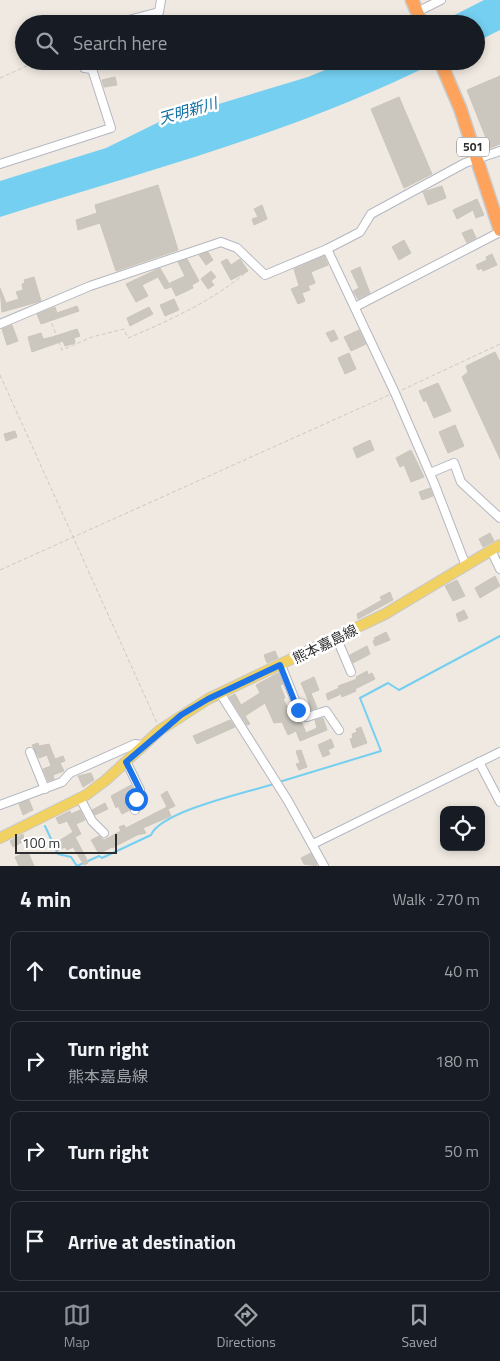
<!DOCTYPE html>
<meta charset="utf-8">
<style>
:root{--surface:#171b24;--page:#20242c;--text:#f1f3f6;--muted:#9ea1a6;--line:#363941;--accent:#8c9099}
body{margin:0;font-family:"Titillium Web","Noto Sans JP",sans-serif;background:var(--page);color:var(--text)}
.controls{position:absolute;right:15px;bottom:15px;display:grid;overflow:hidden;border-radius:10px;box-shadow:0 2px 8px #0003}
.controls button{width:45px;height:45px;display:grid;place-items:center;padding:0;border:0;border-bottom:1px solid var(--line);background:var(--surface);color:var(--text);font:25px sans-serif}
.scale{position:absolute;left:15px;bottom:12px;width:102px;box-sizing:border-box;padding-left:5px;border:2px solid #2e2e2e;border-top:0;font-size:14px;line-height:18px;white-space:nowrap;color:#2e2e2e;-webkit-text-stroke:4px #fff;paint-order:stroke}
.stop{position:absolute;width:15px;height:15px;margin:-11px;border:4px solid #1a73e8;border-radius:50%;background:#fff}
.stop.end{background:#1a73e8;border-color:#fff;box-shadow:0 1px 5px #0008}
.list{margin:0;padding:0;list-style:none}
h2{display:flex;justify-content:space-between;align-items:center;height:65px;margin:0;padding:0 20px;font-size:21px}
h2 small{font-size:16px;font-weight:400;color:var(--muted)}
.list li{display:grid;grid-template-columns:32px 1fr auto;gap:15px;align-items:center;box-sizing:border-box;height:80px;margin:0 10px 10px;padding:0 10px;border:1px solid var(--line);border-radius:10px}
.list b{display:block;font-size:19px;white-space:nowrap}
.list p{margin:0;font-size:16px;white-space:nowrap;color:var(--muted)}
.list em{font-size:16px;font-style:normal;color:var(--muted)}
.icon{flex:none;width:28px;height:28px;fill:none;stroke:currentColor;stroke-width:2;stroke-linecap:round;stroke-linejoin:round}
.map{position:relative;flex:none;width:500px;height:866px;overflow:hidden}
.search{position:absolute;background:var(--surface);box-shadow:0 2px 8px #0003;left:15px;right:15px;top:15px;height:55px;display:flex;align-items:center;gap:12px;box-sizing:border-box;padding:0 18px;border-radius:28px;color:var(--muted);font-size:19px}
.sheet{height:425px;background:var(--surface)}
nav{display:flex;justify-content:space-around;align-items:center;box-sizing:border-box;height:70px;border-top:1px solid var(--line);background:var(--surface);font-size:14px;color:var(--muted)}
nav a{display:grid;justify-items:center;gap:2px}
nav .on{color:var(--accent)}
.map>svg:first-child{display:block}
.water{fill:#75cff0}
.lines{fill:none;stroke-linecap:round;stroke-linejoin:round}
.stream{stroke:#75cff0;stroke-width:2}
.building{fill:#cbc7bf;stroke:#cbc5ba}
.minor-casing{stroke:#b4b7c1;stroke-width:10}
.major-casing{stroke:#c9c9c9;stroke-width:12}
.highway-casing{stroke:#c9c9c9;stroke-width:15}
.path{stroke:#c9c9c9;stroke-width:1;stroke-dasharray:4 2.5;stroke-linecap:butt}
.minor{stroke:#fff;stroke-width:8}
.major{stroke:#f2d163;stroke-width:10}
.highway{stroke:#ffa35c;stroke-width:12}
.route{stroke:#1a73e8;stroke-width:6}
.labels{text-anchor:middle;stroke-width:5;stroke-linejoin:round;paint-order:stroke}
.shield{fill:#fff;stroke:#6d6d6d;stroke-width:1}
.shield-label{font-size:12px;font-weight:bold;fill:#2e2e2e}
.street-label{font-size:14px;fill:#2e2e2e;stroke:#fff}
.water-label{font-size:15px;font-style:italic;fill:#0d6fa3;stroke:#fff}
</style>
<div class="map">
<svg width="500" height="866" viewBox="0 0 500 866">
<rect width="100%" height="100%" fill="#efe9e1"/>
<g class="water">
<polygon points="484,0 500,0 500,30 476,42 476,24 437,24"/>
<path d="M 347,61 L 438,61 C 300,131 147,171 0,217 L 0,181 L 106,148 L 159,122 L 308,77 Z"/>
</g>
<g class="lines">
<g class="stream">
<polyline points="279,782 381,751 360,698 388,683 399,690 500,636"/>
<path d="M 45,826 L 58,854 L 71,857 L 77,866 L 99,856 L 102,858 L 151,835 C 161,811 248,792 274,784"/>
</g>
</g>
<g class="building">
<polygon points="500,76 500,144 490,148 467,90"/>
<polygon points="115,77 117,85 104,87 102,80"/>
<polygon points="399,97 432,174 404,188 371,109"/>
<polygon points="158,185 178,250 116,271 100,223 78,230 76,220 97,213 95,205"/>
<polygon points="442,186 446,198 428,205 423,192"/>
<polygon points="477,199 484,215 476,218 473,210 457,219 453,210"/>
<polygon points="262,205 267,219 254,225 252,219 258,217 254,209"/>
<polygon points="472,229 476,238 467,243 462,233"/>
<polygon points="404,240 411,253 399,260 392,247"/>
<polygon points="208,252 213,260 206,265 199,255"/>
<polygon points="492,254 497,265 483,271 482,268 478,270 476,265 487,260 486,257"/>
<polygon points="324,256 328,265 311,272 315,283 308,286 310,290 302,293 305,301 298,304 291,289 299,286 294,269"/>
<polygon points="187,259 199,281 192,285 193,288 176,296 170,283 185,276 178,262"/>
<polygon points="227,259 231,265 240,259 248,271 231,280 221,262"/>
<polygon points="360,267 370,293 358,299 353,291 359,288 351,271"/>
<polygon points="160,268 171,287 165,289 158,277 142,285 148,296 136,302 126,284"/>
<polygon points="211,271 216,277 211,281 214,285 208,289 201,279"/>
<polygon points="34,277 41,301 2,312 0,288 6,303 19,299 16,292 23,290 22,284 25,283 24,280"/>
<polygon points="174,299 179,310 165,316 160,305"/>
<polygon points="77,306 79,311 41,324 37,314 55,307 57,313"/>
<polygon points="149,307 153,314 130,326 127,318"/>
<polygon points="12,325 18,341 7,345 2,329"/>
<polygon points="77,329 80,336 74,338 75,343 65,346 63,341 32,352 28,337 41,333 43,339 52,337"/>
<polygon points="334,330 338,339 331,342 326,333"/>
<polygon points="359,330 366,344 351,351 344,337"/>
<polygon points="495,352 500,362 500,459 462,377 468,372 466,366"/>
<polygon points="349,353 356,369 345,374 338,358"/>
<polygon points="438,383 451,411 434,418 426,400 424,402 419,391"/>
<polygon points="455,425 464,446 448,453 439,432"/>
<polygon points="15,431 17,437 6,441 4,434"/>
<polygon points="370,440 374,450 357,458 353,448"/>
<polygon points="411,450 424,477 411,482 404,465 400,467 396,458"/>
<polygon points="430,488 433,496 422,500 419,492"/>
<polygon points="490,533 494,541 483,547 479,539"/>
<polygon points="495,576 500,586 480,598 475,588"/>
<polygon points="457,580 465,596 453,601 445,586"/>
<polygon points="390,592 393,600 358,619 357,614 382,600 380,597"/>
<polygon points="464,610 468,618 459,622 456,614"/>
<polygon points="386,632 390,640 375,646 373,641 375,640 374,638"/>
<polygon points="367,646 370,654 353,663 350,655"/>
<polygon points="275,651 278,658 267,663 264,655"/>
<polygon points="367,671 368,675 372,673 375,679 355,689 356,691 342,697 341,694 328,700 326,694 339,688 338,686 357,679 356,677"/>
<polygon points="278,673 283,684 280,685 285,698 283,699 296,723 301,721 306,733 317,728 315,720 323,718 327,730 300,741 296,731 288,735 282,722 274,723 265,703 245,716 250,724 247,725 229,697 235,694 241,705 260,693 256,685"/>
<polygon points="314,677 319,690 311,693 317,708 307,711 304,707 308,705 309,702 301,683"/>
<polygon points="230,720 235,727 197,744 193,736"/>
<polygon points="361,727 367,743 353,748 350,739 353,738 352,734 357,732 356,729"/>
<polygon points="331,739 334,747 328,750 330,754 323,757 318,745"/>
<polygon points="38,743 39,746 49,744 55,759 63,756 65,761 60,763 64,771 53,775 54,779 48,781 43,769 51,766 47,755 39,758 32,745"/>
<polygon points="301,750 307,767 299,770 296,764 300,763 296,751"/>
<polygon points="91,773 94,780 83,787 78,776"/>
<polygon points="131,785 134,792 125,797 130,805 130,810 122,814 118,806 116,808 111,796"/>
<polygon points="167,791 175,806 168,809 161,795"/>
<polygon points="29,800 33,810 23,815 19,804"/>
<polygon points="105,803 108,809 95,815 92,810"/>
<polygon points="167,807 171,816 143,828 146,833 137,835 112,848 112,847 99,854 91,840 99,836 104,840 121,831 119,827 124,825 126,828"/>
<polygon points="80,810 85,820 76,824 81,834 75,837 86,858 88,863 84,865 73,847 67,850 65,847 57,851 54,844 73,832 67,821 59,824 56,818 70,811 71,814"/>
<polygon points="23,834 24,841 13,847 10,841"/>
<polygon points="28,852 34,866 19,866 15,857"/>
<polygon points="311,853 316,863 317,866 304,864 301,858"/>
</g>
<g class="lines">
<g class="minor-casing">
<g id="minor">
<polyline points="417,12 441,0"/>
<polyline points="113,24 159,12 161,0"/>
<polyline points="0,164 111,128 92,69 84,68 82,61"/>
<polyline points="327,249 395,393 434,483 466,566"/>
<polyline points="355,307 500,232"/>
<polyline points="0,324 90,286 221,242 237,248 265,275 327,249 360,232 371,214 465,163 500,151"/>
<polyline points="430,473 454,463 461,482 500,518"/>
<polyline points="491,550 500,569"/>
<polyline points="337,639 351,672"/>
<polyline points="281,665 301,715 307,717 326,711 339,730"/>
<polyline points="220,693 288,801 324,866"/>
<polyline points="30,752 45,789"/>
<polyline points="126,761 140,790 135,810"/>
<polyline points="479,762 500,802"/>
<polyline points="80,798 92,821 104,833"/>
<polyline points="0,805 62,782 70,773 135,744 144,745"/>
<polyline points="313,844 500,752"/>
</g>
</g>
<g class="major-casing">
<polyline id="major" points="0,838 86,795 106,780 160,730 208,699 385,614 500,545"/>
</g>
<g class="highway-casing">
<g id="highway">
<polyline points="412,0 422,24"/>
<polyline points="440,61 460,108 500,230"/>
</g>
</g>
<g class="path">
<polyline points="0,78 38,61"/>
<path d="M 47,311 L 62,350 L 92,337 L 124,329 L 128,338 C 171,320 212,301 248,271"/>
<polyline points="0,375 157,723"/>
<polyline points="402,390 500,344"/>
<polyline points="0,570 389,395"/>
</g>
<use href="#minor" class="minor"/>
<use href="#major" class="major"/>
<use href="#highway" class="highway"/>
</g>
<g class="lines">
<polyline class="route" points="136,799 140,790 126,762 181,715 208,699 280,665 298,710"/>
</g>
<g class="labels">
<rect class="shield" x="457" y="137.5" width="32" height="19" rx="4"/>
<g class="shield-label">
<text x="473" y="151">501</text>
</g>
<g class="street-label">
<text transform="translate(325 644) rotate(-26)" y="5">熊本嘉島線</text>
</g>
<g class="water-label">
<text transform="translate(188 111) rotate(-16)" y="5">天明新川</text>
</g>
</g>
</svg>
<div class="controls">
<button><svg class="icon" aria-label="locate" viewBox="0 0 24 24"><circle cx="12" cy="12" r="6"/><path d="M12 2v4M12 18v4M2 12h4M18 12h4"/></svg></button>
</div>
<div class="scale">100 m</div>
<div class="stop" style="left:136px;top:799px"></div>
<div class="stop end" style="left:298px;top:710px"></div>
<div class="search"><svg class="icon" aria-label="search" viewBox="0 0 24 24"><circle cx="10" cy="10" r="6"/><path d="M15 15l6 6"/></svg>Search here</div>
</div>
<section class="sheet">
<h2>4 min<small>Walk · 270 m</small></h2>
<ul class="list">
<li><svg class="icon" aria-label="ahead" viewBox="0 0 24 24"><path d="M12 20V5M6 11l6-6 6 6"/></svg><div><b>Continue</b></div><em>40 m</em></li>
<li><svg class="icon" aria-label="right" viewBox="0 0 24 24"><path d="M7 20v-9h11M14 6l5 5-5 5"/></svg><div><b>Turn right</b><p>熊本嘉島線</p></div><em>180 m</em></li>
<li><svg class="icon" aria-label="right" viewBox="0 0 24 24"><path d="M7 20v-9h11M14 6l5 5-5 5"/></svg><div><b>Turn right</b></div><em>50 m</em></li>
<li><svg class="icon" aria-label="arrive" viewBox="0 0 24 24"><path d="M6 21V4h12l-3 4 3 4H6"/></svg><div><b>Arrive at destination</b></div></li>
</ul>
</section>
<nav>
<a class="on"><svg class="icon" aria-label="map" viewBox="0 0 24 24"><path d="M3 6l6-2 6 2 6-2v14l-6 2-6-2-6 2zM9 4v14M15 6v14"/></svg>Map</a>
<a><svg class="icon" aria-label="directions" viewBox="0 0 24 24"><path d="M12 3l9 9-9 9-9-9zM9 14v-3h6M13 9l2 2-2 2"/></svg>Directions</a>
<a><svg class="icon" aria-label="saved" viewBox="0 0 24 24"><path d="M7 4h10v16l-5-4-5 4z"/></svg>Saved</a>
</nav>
